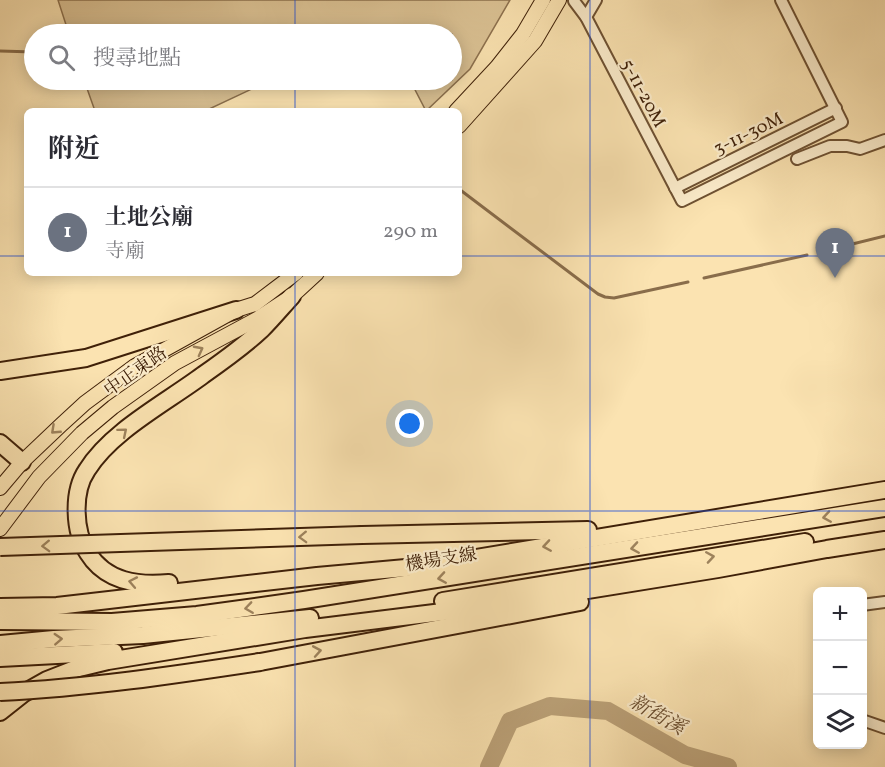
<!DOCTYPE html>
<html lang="zh-TW">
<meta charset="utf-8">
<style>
:root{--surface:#fff;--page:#f2f2f3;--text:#2b2b33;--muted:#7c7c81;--line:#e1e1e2;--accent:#d93025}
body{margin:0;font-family:Vollkorn,"Noto Serif TC",serif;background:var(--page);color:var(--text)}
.controls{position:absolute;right:18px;bottom:18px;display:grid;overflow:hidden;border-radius:9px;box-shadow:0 3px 15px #0003}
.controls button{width:54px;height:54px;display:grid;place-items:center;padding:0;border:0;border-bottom:2px solid var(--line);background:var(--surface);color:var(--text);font:30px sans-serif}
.you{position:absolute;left:410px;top:424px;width:21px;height:21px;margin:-15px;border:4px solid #fff;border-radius:50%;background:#1a73e8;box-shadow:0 0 0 9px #1a73e833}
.badge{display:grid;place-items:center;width:39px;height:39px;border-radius:50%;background:var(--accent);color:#fff;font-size:20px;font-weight:700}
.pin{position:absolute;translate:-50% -50px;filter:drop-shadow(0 2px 3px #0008)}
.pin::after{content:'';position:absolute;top:32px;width:21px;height:18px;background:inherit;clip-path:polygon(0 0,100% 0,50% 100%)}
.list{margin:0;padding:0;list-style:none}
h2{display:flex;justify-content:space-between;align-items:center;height:78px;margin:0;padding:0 24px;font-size:26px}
h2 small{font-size:20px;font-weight:400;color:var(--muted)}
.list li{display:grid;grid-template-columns:39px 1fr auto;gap:18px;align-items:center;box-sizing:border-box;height:90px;padding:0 24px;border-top:2px solid var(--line)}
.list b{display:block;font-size:22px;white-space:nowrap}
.list p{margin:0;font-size:20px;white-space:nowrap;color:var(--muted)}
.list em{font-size:20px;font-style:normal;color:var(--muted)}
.icon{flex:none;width:33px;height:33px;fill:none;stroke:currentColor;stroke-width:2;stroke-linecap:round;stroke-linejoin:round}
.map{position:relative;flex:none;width:885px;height:767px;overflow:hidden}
.search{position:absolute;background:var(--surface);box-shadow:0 3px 15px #0003;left:24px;top:24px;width:438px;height:66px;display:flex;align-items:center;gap:15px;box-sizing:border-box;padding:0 21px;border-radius:33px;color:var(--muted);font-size:22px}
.panel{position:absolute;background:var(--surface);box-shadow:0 3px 15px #0003;left:24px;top:108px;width:438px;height:168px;border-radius:9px}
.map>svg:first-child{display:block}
.green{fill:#dbc294;stroke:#8d714e;stroke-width:1.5}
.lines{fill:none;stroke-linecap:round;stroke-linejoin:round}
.stream{stroke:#896d4b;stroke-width:3}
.river{stroke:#bba178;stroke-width:18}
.minor-casing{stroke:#6e5132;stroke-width:14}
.major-casing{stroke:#3f2008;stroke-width:16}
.highway-casing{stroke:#3f2008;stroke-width:20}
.minor{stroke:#fcedcc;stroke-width:10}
.major{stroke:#fbe3b1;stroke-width:14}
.highway{stroke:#fbe3b1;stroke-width:16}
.highway-bridge-casing{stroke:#3f2008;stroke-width:20;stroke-linecap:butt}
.highway-bridge{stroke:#fbe3b1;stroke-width:16}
.oneway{stroke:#9d825c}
.grid{fill:none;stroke:#1d4ed8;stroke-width:1.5;stroke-opacity:0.55}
.labels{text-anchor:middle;stroke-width:4.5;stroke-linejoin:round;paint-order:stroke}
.street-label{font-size:18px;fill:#3f2008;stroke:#fcedcc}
.water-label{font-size:20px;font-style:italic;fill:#6a4d2f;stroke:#fcedcc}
</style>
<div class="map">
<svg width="885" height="767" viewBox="0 0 885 767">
<rect width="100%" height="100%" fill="#fbe3b1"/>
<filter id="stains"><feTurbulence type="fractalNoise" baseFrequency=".00333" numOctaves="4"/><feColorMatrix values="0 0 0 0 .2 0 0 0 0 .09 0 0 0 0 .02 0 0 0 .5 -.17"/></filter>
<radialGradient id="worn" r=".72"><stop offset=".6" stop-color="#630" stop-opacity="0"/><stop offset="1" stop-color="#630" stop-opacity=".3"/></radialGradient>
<g class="green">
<polygon points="58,0 510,0 470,69 426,111 410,80 452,80 452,34 388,34 384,26 366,34 69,34"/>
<polygon points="84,80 271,80 205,111 95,111"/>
</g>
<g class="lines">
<g class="stream">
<polyline points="0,51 34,52"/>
<polyline points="459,189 598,294 605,297 614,298 688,282"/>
<polyline points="820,252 885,236"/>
<polyline points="704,278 807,255"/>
</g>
<polyline class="river" points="489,767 510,721 550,706 608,711 685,755 728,767"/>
<g class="minor-casing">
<g id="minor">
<polyline points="574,1 586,17 682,201 842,122 781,0"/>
<polyline points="586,17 596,0"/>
<polyline points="797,159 830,146 847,146 860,149 885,140"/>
<polyline points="675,188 836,108"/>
<polyline points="862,605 885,602"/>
<polyline points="862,720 885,728"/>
</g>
</g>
<g class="major-casing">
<g id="major">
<polyline points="456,111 497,67 523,34 543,0"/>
<polyline points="459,126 535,41 559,0"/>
<polyline points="0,488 22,462 61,425 85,403 135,366 236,310 255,304 296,273"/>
<polyline points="0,529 39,477 82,433 113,407 175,363 257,319 292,296 317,273"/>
</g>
</g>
<g class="highway-casing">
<g id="highway">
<polyline points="0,371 86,358 236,310"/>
<polyline points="0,443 22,462"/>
<polyline points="362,535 588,530"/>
<path d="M 169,583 C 138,586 106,582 88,553 C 74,532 72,492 87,470 C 111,431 167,402 203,375 C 223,361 244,346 261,330 C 272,319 282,307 292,296"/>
<polyline points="443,601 805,542"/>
<polyline points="0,607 57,606 317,576 428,566 885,490"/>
<polyline points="0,621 112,622 197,615 304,600 885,508"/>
<polyline points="0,644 54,639 143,635 310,618"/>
<polyline points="0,658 114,652"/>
<polyline points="260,662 580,602"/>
<polyline points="0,712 24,693 47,680 75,669 108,661 305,629 483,607 718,569 827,549 885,540"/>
</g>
</g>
<use href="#minor" class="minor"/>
<use href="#major" class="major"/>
<use href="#highway" class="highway"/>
<g class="highway-bridge-casing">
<g id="highway-bridge">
<polyline points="0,547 362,535"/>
<path d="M 0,692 C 87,688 174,675 260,662"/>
</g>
</g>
<use href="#highway-bridge" class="highway-bridge"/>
</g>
<defs><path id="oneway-chevron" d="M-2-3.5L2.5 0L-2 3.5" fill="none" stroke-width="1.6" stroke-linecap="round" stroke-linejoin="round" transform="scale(1.5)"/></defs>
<g class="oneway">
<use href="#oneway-chevron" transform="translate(199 350) rotate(-28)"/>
<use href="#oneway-chevron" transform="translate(55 430) rotate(137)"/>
<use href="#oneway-chevron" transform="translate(123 432) rotate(-40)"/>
<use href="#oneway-chevron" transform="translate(827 517) rotate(171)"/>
<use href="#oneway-chevron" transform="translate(303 537) rotate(178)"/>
<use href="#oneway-chevron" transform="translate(46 546) rotate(178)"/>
<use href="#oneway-chevron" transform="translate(547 546) rotate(171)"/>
<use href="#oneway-chevron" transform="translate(635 548) rotate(171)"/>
<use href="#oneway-chevron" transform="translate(710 557) rotate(-9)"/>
<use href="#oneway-chevron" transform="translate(442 578) rotate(171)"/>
<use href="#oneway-chevron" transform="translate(133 582) rotate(-169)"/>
<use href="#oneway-chevron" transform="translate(249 608) rotate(172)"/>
<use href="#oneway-chevron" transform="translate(58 639) rotate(-3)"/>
<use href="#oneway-chevron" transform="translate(317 651) rotate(-10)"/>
</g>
<path class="grid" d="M 295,0 L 295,34M 590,0 L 590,767M 295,80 L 295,111M 0,256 L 27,256M 459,256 L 885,256M 295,273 L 295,767M 0,511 L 885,511"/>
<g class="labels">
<g class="street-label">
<text transform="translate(644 93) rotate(62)" y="6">5-11-20M</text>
<text transform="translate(748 133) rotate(-26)" y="6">3-11-30M</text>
<text transform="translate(135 371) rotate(-35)" y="6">中正東路</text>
<text transform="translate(441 559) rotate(-9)" y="6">機場支線</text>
</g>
<g class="water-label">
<text transform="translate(658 714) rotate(30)" y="7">新街溪</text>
</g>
</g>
<rect width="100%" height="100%" filter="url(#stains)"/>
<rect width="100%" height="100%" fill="url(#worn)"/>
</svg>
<div class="controls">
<button>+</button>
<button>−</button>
<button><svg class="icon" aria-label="layers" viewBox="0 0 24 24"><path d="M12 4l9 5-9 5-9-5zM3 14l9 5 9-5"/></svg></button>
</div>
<div class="you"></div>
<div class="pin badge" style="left:835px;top:278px;background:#6b7280">1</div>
<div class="search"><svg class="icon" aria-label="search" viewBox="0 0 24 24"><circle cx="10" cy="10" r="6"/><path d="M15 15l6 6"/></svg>搜尋地點</div>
<section class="panel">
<h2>附近<small></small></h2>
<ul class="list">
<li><span class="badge" style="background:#6b7280">1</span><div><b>土地公廟</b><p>寺廟</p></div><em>290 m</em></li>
</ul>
</section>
</div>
